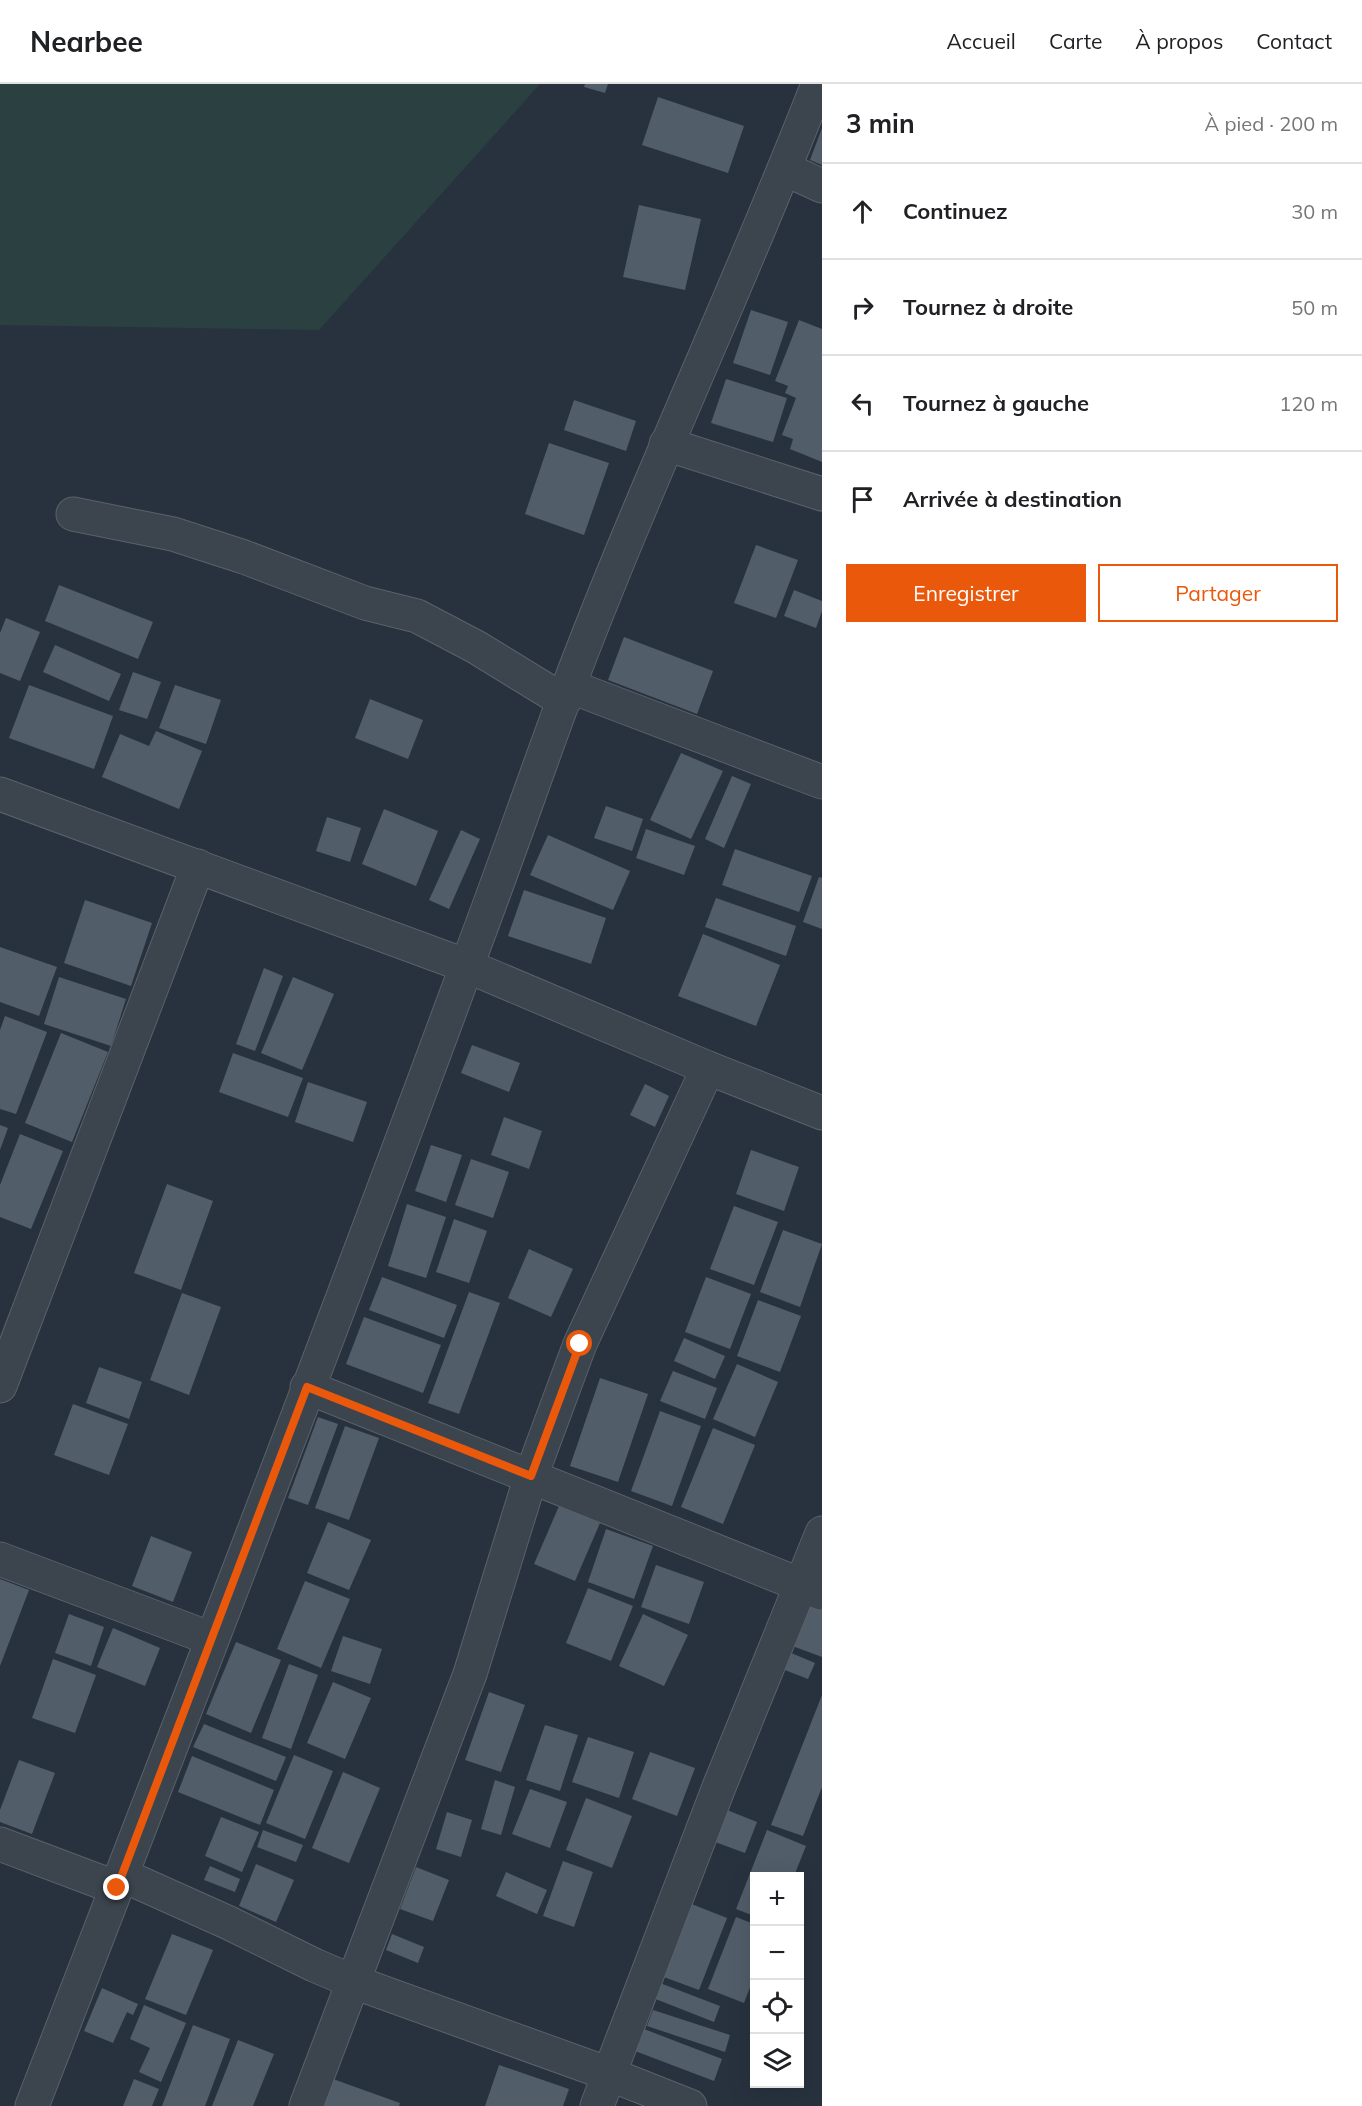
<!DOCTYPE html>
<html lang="fr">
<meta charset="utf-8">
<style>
:root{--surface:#fff;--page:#f2f2f2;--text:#202124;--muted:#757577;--line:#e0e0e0;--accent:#ea580c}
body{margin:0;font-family:Mulish,sans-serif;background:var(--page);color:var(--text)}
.controls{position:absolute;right:18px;bottom:18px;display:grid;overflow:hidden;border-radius:0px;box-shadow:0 6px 24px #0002}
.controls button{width:54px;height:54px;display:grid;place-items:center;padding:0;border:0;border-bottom:2px solid var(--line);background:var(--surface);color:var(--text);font:30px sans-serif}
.stop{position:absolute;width:18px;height:18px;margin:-14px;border:4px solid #ea580c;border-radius:50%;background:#fff}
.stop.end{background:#ea580c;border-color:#fff;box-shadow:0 2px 6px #0008}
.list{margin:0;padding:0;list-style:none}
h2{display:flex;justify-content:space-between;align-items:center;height:78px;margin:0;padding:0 24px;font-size:26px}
h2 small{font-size:20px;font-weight:400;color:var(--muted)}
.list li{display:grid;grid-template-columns:39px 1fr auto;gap:18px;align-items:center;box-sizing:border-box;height:96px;padding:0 24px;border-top:2px solid var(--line)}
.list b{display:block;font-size:22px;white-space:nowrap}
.list em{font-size:20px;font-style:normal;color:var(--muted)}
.actions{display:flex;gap:12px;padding:18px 24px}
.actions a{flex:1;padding:14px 0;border:2px solid var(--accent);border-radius:0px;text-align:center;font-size:21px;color:var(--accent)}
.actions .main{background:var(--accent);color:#fff}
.icon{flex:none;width:33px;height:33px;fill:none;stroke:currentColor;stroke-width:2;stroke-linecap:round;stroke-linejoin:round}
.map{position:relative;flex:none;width:822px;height:2022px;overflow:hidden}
header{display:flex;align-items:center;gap:36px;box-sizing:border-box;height:84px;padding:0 30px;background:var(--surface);border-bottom:2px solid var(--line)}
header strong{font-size:28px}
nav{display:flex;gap:33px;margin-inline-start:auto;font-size:21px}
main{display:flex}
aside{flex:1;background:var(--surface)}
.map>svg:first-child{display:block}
.green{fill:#2b4040}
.building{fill:#515d69}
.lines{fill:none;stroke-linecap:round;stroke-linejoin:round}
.minor-casing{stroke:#59626c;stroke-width:35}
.minor{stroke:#3c444e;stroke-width:33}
.route{stroke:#ea580c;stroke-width:8}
</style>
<header>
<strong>Nearbee</strong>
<nav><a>Accueil</a><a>Carte</a><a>À propos</a><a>Contact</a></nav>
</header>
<main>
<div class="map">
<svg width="822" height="2022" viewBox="0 0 822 2022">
<rect width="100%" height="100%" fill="#28323e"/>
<polygon class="green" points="0,0 540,0 319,246 0,241"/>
<g class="building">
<polygon points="585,0 608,0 605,9 584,3"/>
<polygon points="658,13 744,42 728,89 642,61"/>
<polygon points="822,44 822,81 810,76"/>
<polygon points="639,121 701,135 685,206 623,193"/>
<polygon points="751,226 788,238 770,291 733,279"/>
<polygon points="799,236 822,245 822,378 790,365 793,355 782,351 796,314 785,309 788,302 775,297"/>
<polygon points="726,295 787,314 773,358 711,339"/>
<polygon points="574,316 636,337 626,367 564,346"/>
<polygon points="549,359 609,379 584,451 525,430"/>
<polygon points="756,461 798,476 776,534 734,519"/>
<polygon points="59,501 153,538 138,575 45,537"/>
<polygon points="794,506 822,517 822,527 816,544 784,532"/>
<polygon points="6,534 40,548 20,597 0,589 0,549"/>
<polygon points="624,553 713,587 697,630 608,596"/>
<polygon points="55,561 121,590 109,617 43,588"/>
<polygon points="133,588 161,598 147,635 119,626"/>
<polygon points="29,601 113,632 94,685 9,654"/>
<polygon points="175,601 221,616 206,660 159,644"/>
<polygon points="370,615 423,636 408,675 355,654"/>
<polygon points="156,647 202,667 179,725 102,693 120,650 149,662"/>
<polygon points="681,669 723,687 691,755 650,736"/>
<polygon points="732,692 751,700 724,764 705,755"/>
<polygon points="606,722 643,735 632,767 594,754"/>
<polygon points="384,725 438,747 416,802 362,780"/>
<polygon points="327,733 361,744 350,778 316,767"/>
<polygon points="646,745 695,762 684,791 636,774"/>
<polygon points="461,746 480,755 449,825 429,816"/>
<polygon points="548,751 630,787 613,826 530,791"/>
<polygon points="735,765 812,792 799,828 722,801"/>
<polygon points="819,793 822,794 822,845 803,838"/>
<polygon points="524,806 606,834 591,880 508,852"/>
<polygon points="716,814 796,842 786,872 705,843"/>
<polygon points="85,816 152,839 131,902 64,879"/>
<polygon points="703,850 780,881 756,942 678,912"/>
<polygon points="0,863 57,883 39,932 0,918"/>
<polygon points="264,884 283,892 255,967 236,960"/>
<polygon points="59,893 126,915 111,962 44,940"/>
<polygon points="293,893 334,910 302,986 261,969"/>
<polygon points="5,932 47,948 16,1030 0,1025 0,946"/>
<polygon points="61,949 108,968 72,1058 25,1039"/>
<polygon points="472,961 520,979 509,1008 461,989"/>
<polygon points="233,969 303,994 288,1033 219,1008"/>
<polygon points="308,998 367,1018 353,1058 295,1038"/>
<polygon points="645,1000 669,1012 655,1043 630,1031"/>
<polygon points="504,1033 542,1047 529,1085 491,1071"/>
<polygon points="0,1041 8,1044 0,1066"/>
<polygon points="20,1050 63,1067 31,1145 0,1133 0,1101"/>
<polygon points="431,1061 462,1071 446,1118 415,1107"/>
<polygon points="751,1066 799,1083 784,1127 736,1110"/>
<polygon points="471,1075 509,1088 493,1134 455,1121"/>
<polygon points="167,1100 213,1117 181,1206 134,1189"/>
<polygon points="407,1120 446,1133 426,1194 388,1182"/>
<polygon points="734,1122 778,1138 754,1201 710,1185"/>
<polygon points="454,1135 487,1147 469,1199 436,1188"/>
<polygon points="783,1146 822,1160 800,1223 760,1208"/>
<polygon points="529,1165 573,1185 551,1233 508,1214"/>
<polygon points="382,1193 457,1221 444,1254 369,1226"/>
<polygon points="706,1193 751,1210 730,1265 685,1248"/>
<polygon points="469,1208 500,1219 459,1330 428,1319"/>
<polygon points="182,1209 221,1223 189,1311 150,1296"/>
<polygon points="758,1216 801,1232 780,1288 737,1272"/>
<polygon points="364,1233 441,1261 423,1309 346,1280"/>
<polygon points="684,1254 725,1272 715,1295 674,1277"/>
<polygon points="737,1280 778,1298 755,1353 713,1335"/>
<polygon points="99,1283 142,1298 129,1335 86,1319"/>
<polygon points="673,1287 717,1304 705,1335 660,1317"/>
<polygon points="600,1294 648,1310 618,1398 570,1382"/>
<polygon points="73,1320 128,1340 109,1391 54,1371"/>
<polygon points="660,1327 701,1342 672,1422 631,1407"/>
<polygon points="318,1333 338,1340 308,1421 288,1414"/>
<polygon points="345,1342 379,1354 349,1436 315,1424"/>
<polygon points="713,1344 755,1361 723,1440 681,1423"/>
<polygon points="559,1422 600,1439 575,1497 534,1480"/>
<polygon points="328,1438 371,1456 349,1506 307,1489"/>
<polygon points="606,1445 653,1462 634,1515 588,1498"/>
<polygon points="151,1452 192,1468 173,1518 132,1502"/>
<polygon points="656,1481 704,1498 689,1540 641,1523"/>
<polygon points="0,1495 29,1506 0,1582"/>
<polygon points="305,1497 350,1515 321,1584 277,1565"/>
<polygon points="588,1504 633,1522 611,1577 566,1559"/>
<polygon points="804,1517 822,1524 822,1573 787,1560"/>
<polygon points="69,1530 104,1543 91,1582 55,1569"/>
<polygon points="643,1530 688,1551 664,1602 619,1582"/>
<polygon points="113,1544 160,1564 145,1602 97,1583"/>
<polygon points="343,1552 382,1565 370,1600 331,1587"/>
<polygon points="236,1558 281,1576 251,1649 206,1630"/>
<polygon points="784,1566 815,1579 808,1595 777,1583"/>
<polygon points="53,1575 96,1591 75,1649 32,1634"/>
<polygon points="289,1580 318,1591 291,1665 262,1654"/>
<polygon points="333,1598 371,1614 345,1675 307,1659"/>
<polygon points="489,1608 525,1621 501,1688 465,1676"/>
<polygon points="822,1611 822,1703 803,1752 771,1741"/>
<polygon points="204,1640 286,1673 276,1697 193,1663"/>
<polygon points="545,1641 578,1651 560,1707 526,1696"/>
<polygon points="588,1653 634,1668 619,1714 572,1698"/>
<polygon points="650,1668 695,1684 677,1732 632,1715"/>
<polygon points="294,1671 333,1687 305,1755 266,1739"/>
<polygon points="192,1672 274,1706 260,1741 178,1708"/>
<polygon points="19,1676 55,1689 32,1750 0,1738 0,1726"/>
<polygon points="343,1688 380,1704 349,1779 312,1764"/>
<polygon points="495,1696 515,1703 501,1751 481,1745"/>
<polygon points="530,1705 567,1718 550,1764 512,1750"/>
<polygon points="586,1714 632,1732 612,1784 566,1766"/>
<polygon points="727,1726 757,1738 745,1769 715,1758"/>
<polygon points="447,1728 472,1736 461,1773 436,1765"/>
<polygon points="221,1733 259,1748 242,1788 205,1772"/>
<polygon points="263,1746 303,1761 296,1778 257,1763"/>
<polygon points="767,1746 806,1762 794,1792 754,1792 754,1832 736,1825"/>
<polygon points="563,1777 593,1788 574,1843 543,1832"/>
<polygon points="256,1780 294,1796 276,1838 239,1822"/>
<polygon points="210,1782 240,1795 235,1808 204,1796"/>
<polygon points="416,1783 449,1796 433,1837 400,1825"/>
<polygon points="506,1788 547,1806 537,1830 496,1812"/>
<polygon points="689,1819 727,1834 699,1906 661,1892"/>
<polygon points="736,1833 754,1840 754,1893 744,1919 708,1905"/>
<polygon points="172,1850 213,1866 186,1931 145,1915"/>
<polygon points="392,1850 424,1863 418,1879 386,1866"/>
<polygon points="660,1899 720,1922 714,1938 653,1914"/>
<polygon points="102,1904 138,1920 133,1931 127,1928 113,1959 84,1947"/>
<polygon points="144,1921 186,1939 161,1998 139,1988 150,1964 130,1955"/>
<polygon points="653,1926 730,1951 725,1968 647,1942"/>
<polygon points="193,1941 230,1955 205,2022 162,2022"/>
<polygon points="644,1945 722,1975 714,1997 635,1967"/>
<polygon points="238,1956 274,1970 253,2022 212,2022"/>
<polygon points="499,1981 569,2005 563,2022 485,2022"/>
<polygon points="134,1995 159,2005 152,2022 123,2022"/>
<polygon points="333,1995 400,2019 399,2022 323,2022"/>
</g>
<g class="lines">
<g class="minor-casing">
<g id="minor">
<polyline points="785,85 822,102"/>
<polyline points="666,360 822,410"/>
<polyline points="73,430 173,450 244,473 365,519 417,532 476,563 564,617"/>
<polyline points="569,602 822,698"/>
<polyline points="0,710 467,882 708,984 822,1029"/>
<polyline points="0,1302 198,782"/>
<polyline points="307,1303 821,1509"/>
<polyline points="0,1475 212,1555"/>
<polyline points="0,1760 117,1804"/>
<polyline points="122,1791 229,1839 314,1881 354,1898 609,1990 690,2022"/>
<path d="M 32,2022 C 179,1643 326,1263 467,881 C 502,789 534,696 568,604 C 645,400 739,203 818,0"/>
<polyline points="306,2022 470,1590 531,1392 580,1260 708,984"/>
<polyline points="597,2022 719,1703 822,1449"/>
</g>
</g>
<use href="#minor" class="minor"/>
</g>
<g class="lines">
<polyline class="route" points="117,1804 307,1303 531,1392 580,1260"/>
</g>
</svg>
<div class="controls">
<button>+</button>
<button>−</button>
<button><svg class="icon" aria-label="locate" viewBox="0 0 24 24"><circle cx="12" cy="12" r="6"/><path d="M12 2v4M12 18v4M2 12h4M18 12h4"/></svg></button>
<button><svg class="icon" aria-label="layers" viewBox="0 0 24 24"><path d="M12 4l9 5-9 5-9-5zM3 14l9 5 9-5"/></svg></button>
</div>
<div class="stop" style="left:580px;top:1260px"></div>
<div class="stop end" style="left:117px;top:1804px"></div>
</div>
<aside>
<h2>3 min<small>À pied · 200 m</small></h2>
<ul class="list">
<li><svg class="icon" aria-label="ahead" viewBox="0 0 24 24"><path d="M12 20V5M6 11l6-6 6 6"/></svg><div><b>Continuez</b></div><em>30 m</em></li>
<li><svg class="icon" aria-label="right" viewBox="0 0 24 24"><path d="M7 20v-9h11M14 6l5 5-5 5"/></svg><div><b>Tournez à droite</b></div><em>50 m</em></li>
<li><svg class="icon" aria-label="left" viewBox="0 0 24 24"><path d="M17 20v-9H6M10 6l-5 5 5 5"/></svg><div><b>Tournez à gauche</b></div><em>120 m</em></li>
<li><svg class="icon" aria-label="arrive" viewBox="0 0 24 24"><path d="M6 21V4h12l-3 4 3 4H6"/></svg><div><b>Arrivée à destination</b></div></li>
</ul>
<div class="actions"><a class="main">Enregistrer</a><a>Partager</a></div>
</aside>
</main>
